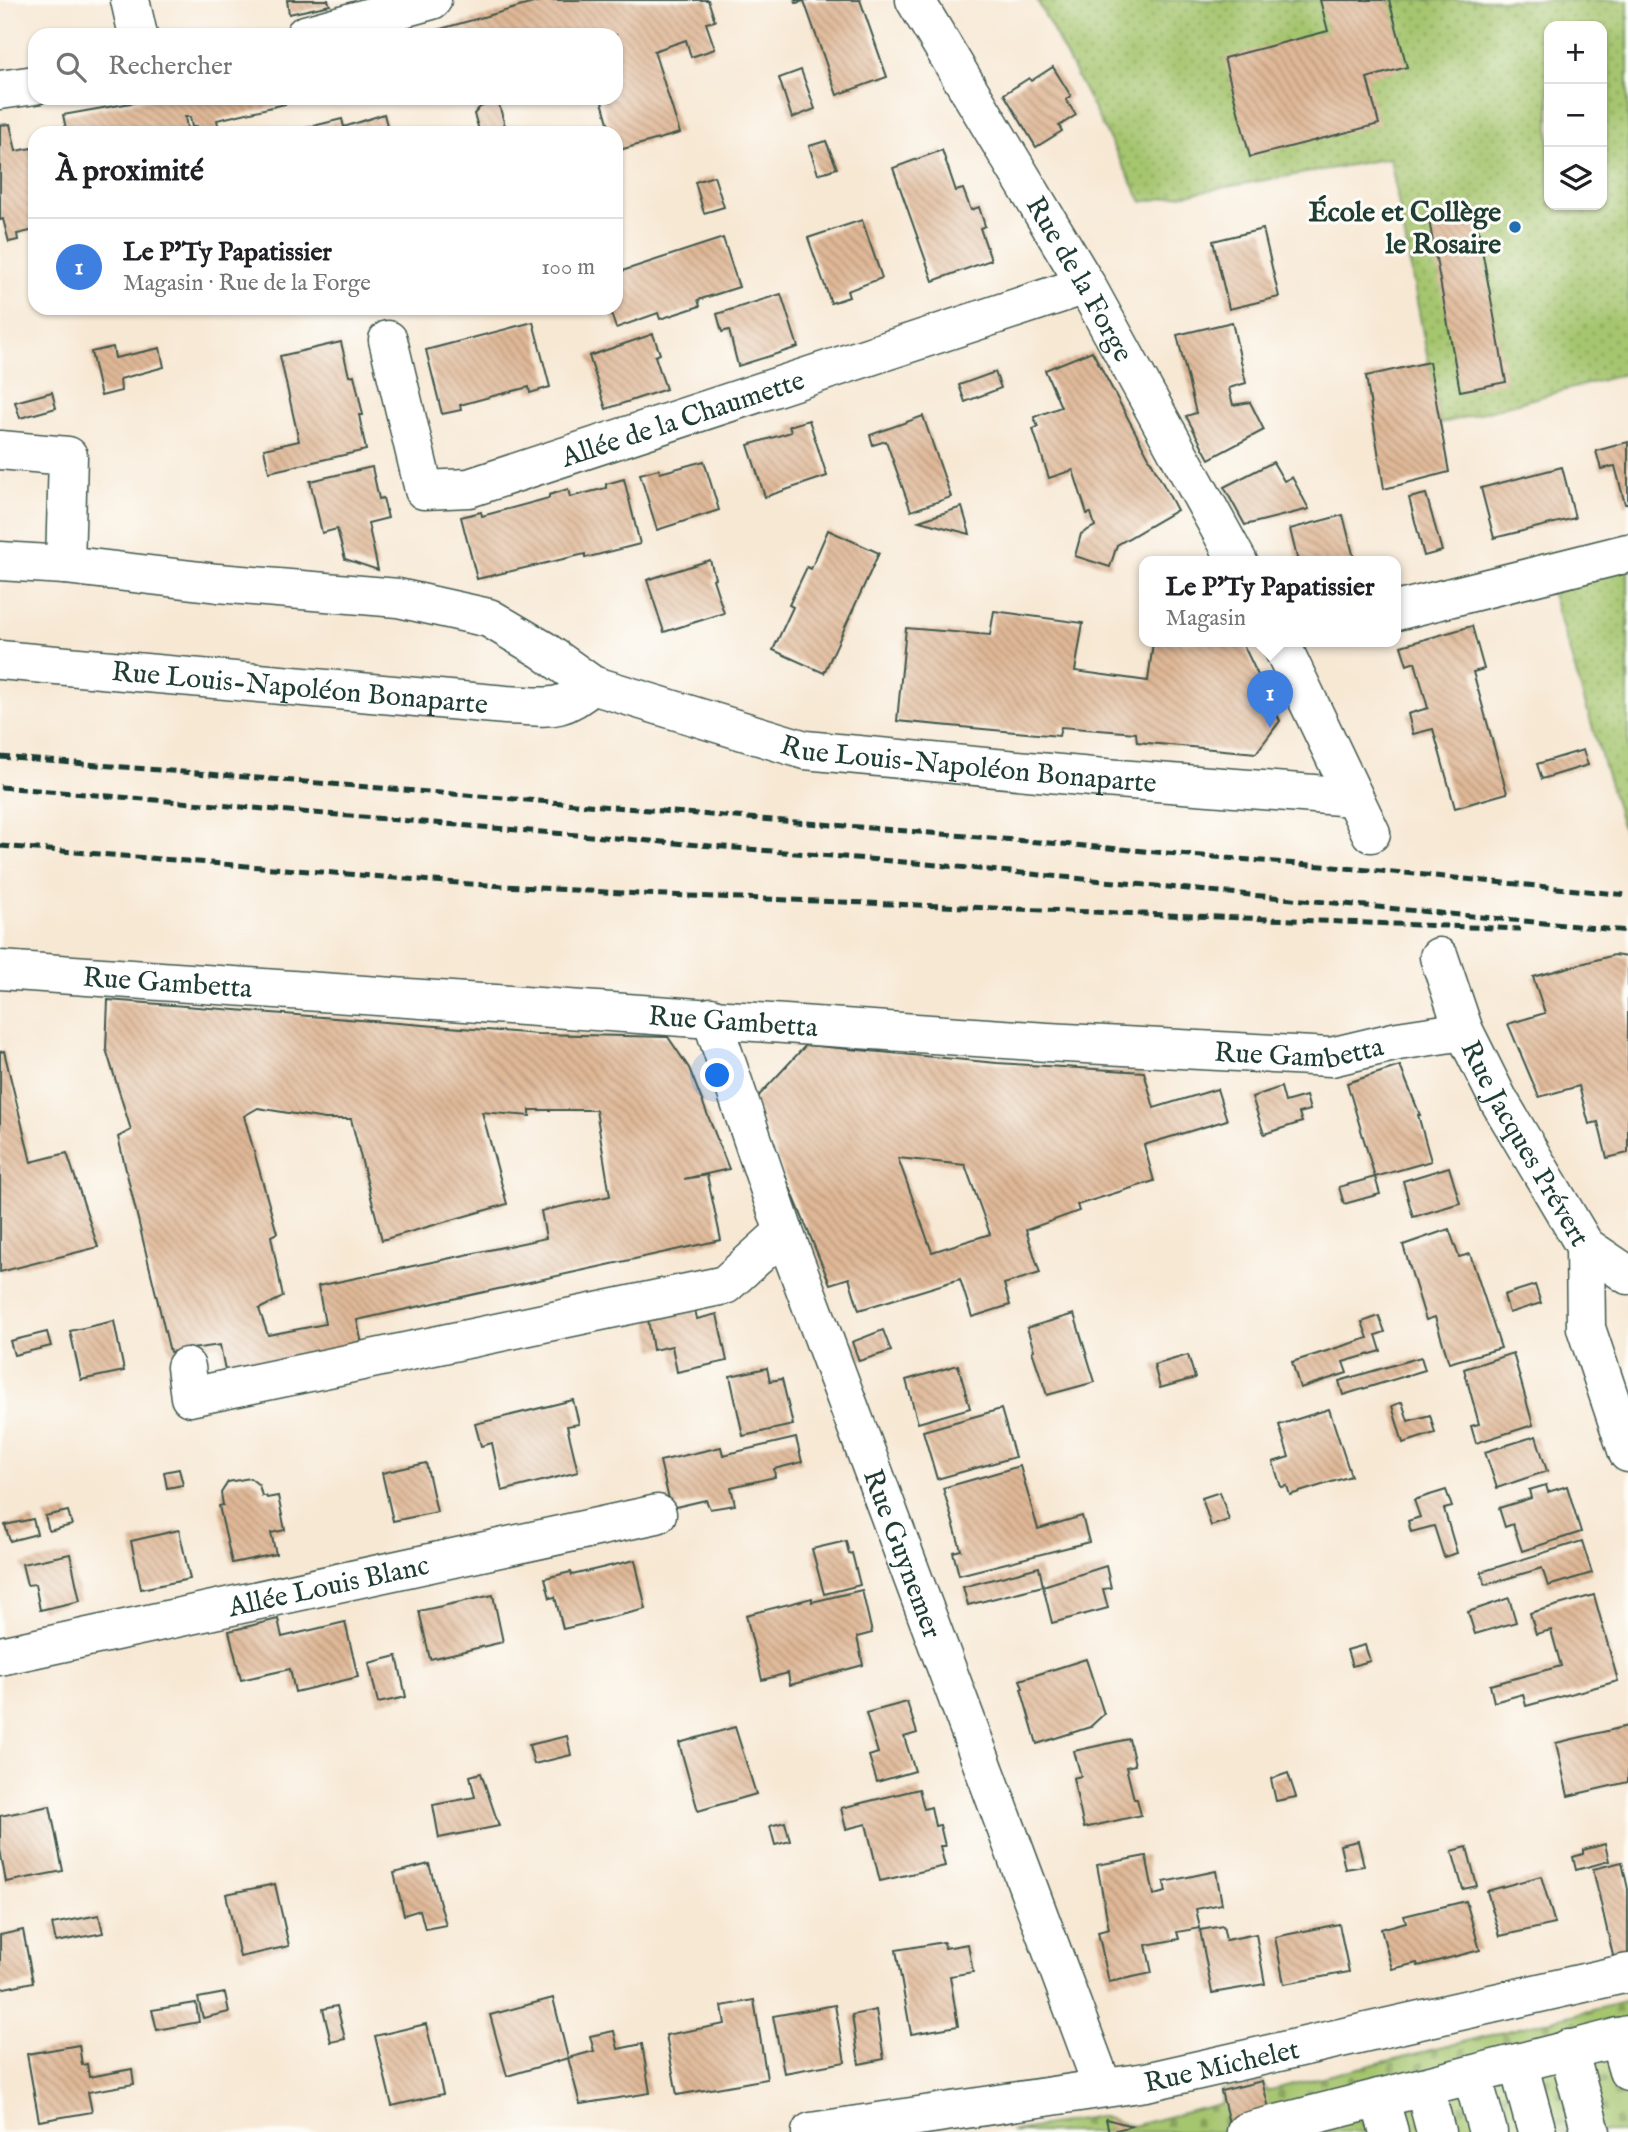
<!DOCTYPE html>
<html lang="fr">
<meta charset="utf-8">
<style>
:root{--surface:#fff;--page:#f6f6f6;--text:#202124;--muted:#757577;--line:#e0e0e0;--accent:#0b8043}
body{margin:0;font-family:"IM FELL English",serif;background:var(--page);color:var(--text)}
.controls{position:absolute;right:21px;top:21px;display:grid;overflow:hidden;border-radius:14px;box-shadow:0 2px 5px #0004}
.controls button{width:63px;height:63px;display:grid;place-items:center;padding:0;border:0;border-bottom:2px solid var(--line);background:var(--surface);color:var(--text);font:35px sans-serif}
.you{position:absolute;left:718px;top:1076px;width:24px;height:24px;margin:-18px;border:5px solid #fff;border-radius:50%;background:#1a73e8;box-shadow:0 0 0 10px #1a73e833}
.badge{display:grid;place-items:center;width:46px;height:46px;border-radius:50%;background:var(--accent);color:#fff;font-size:23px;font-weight:700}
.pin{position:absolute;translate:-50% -58px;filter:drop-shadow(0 2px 4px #0008)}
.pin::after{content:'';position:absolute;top:37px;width:24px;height:21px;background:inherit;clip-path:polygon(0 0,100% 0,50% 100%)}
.popup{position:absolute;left:1139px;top:556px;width:262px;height:91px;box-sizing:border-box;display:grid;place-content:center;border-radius:14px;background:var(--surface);filter:drop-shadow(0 2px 5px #0005);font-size:23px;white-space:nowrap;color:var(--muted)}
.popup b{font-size:26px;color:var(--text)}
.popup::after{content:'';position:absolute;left:50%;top:100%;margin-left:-14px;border:14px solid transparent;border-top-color:var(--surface)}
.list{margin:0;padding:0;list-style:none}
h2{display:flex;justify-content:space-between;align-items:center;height:91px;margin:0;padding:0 28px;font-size:30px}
h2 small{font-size:23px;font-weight:400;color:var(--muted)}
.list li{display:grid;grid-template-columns:46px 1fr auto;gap:21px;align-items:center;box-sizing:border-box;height:98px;padding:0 28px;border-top:2px solid var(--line)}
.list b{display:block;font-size:26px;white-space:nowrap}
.list p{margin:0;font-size:23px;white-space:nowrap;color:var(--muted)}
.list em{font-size:23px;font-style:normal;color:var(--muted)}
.icon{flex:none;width:38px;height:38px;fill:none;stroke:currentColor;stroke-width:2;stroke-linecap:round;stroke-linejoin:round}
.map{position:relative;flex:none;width:1628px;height:2132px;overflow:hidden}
.search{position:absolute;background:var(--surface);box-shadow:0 2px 5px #0004;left:28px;top:28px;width:595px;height:77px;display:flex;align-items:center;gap:18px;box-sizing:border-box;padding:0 24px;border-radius:21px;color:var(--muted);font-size:26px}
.panel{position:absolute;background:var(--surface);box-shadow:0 2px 5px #0004;left:28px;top:126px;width:595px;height:189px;border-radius:21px}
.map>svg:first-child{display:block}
.green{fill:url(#green-dots);stroke:#628151;stroke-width:2;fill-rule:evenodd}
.cemetery{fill:url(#cemetery-stones);stroke:#628151;stroke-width:2}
.building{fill:url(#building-back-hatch);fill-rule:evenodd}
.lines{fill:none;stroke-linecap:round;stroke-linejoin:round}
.minor-casing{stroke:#3f574c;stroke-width:41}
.minor{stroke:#fff;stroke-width:38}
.rail{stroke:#1f3d34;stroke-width:5;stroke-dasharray:10 5;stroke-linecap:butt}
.poi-dot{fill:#1f6fb2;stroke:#fdfcf7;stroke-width:2.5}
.labels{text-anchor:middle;stroke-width:6;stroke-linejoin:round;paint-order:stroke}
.poi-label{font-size:28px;font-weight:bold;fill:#1f3d34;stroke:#fdfcf7;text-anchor:end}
.street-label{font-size:28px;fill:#1f3d34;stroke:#fdfcf7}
</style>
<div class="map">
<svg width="1628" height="2132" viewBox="0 0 1628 2132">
<defs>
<pattern id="green-dots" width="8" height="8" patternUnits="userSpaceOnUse" patternTransform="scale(1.75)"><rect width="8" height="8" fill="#a5c56e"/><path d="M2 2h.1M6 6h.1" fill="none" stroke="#86a15b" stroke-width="1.8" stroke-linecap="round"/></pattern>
<pattern id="cemetery-stones" width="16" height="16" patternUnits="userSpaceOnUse" patternTransform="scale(1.75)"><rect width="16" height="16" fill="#a5c56e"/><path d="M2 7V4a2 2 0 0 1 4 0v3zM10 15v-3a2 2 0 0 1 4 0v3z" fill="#86a15b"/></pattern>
<pattern id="building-back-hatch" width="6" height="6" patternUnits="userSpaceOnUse" patternTransform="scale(1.75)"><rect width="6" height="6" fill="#e0b897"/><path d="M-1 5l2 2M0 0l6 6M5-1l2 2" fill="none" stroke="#b5977c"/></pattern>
</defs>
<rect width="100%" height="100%" fill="#fdfcf7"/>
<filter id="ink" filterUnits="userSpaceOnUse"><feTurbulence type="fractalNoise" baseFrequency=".0143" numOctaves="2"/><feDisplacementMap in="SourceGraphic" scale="14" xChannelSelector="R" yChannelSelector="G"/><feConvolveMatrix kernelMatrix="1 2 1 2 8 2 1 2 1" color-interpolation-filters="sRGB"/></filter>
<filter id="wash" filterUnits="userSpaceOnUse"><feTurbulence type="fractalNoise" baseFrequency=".00686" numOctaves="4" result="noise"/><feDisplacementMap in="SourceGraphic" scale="28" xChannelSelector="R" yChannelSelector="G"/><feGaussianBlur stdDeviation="1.57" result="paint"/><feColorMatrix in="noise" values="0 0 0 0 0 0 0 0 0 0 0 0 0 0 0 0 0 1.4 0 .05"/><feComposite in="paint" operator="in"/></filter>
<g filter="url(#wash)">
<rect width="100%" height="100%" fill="#f7e8d4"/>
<g class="green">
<path d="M 1037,0 L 1628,0 L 1628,373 L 1440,424 L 1390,158 L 1142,202 ZM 1549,26 L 1602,26 L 1602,205 L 1549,205 Z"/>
<polygon points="1628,553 1628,845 1546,574"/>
</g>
<polygon class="cemetery" points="1628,2001 1628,2132 1010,2132 1099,2116 1132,2126 1223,2103 1221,2091 1262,2081 1266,2091"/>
<g id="blocks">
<g class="building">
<polygon points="287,0 328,0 330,5 289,14"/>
<polygon points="544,0 708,0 715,21 706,23 715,49 691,57 686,40 654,51 680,133 616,151 616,133 611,133 601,98 616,98 616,35 419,35"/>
<polygon points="795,0 860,0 887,77 837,95 804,1 796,3"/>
<polygon points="1320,0 1389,0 1407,67 1367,78 1379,124 1250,157 1224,58 1328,31"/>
<polygon points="1053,67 1071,96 1066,100 1076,115 1059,126 1062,131 1036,147 1004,94 1029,78 1031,81"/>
<polygon points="801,70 815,109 792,118 779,78"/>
<polygon points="159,98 284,98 285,104 217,120 219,129 209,133 199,133 197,126 192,127 190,117 185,117 188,133 67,133 63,115"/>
<polygon points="498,101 507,133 480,133 474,114 480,107"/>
<polygon points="384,114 389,133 302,133 301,129 342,119 344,127"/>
<polygon points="10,124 16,151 32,148 35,161 35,230 17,234 18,240 9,242 3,219 0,220 0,125"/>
<polygon points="826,141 837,168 818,174 809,146"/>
<polygon points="942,150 956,191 963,189 971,210 979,207 985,226 980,228 991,260 933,281 893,168"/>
<polygon points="714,176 724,207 704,213 695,182"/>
<polygon points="1475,211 1506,382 1460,391 1429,220"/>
<polygon points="862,220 882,278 847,291 849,297 831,303 808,238"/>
<polygon points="1263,229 1279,297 1229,309 1213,241"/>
<polygon points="723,238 739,287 698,300 700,306 660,319 658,313 616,328 609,308 616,308 616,273"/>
<polygon points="781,294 798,347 738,366 729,330 722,332 717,314"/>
<polygon points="533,322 550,387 530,393 529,387 493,396 460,405 461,410 442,414 426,350"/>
<polygon points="1232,322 1246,383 1229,388 1233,405 1250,402 1264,430 1209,459 1186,416 1196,413 1177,335"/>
<polygon points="653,334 660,354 655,356 666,389 606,409 589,356"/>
<polygon points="341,342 349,376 354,375 363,415 359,415 366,450 269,472 264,449 299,441 280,356"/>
<polygon points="113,347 115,358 160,348 164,367 120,379 121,391 101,396 91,352"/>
<polygon points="1092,351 1177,510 1117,545 1110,567 1075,556 1081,534 1095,526 1091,513 1087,514 1073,470 1049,478 1033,429 1038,427 1034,417 1061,407 1045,370"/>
<polygon points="1429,362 1449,472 1384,489 1366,376"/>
<polygon points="995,372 1001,388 965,402 959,385"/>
<polygon points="52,392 56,408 20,418 15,402"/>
<polygon points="923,416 951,497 911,511 886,441 873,445 870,435"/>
<polygon points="809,420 827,476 765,497 748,445 791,432 789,426"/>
<polygon points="1628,442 1628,504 1625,504 1615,466 1601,469 1596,451"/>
<polygon points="704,461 719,510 657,530 640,474 659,469 660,473"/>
<polygon points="1273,462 1284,481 1292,477 1309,509 1245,525 1224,487"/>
<polygon points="372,467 379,499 383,498 388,518 368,523 378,570 345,559 337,529 322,533 310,481"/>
<polygon points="1562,467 1575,518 1494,538 1481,488"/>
<polygon points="624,479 640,544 585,558 585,554 477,579 461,517 481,512 482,516 549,498 549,495 568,489 570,497 606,488 606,484"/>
<polygon points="1426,494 1442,551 1424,556 1409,498"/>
<polygon points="962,507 970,534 919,521"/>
<polygon points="1343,515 1355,562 1298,562 1290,529"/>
<polygon points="828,530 879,553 824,673 773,650 793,607 789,605 807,567 811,569"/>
<polygon points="710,560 715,578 713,579 724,613 664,632 647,580"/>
<polygon points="994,611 1083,623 1075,671 1148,681 1153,642 1242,642 1280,721 1256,753 1137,742 1136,733 1061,727 1059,736 897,721 906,628 990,635"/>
<polygon points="1472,626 1484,669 1473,672 1507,793 1455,808 1433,729 1413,734 1408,714 1428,708 1415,662 1407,665 1401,646"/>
<polygon points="1583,750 1588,765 1542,779 1537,764"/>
<polygon points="1614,955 1628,957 1628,1153 1607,1158 1598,1122 1589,1124 1579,1086 1539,1097 1508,1024 1545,1013 1533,977"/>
<path d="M 108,1000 L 537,1034 L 668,1037 L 689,1068 L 729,1169 L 684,1179 L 707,1175 L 721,1240 L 357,1320 L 363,1349 L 226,1375 L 220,1345 L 170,1352 L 118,1137 L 131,1130 L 106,1049 ZM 258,1108 L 325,1119 L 351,1119 L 382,1240 L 507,1204 L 482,1112 L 530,1116 L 530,1110 L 596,1110 L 610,1196 L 541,1211 L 546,1238 L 318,1286 L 325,1324 L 268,1335 L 259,1309 L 283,1297 L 271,1236 L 277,1233 L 244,1116 Z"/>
<path d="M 806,1045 L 997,1063 L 1144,1072 L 1154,1108 L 1217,1089 L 1227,1120 L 1144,1145 L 1154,1181 L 1077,1205 L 1079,1211 L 1026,1230 L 1040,1273 L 1004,1284 L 1010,1305 L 972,1317 L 960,1279 L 859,1310 L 849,1278 L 830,1284 L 754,1101 ZM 898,1158 L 965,1165 L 990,1234 L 932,1252 Z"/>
<polygon points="4,1051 31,1162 67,1153 98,1247 0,1272 0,1052"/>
<polygon points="1400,1066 1420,1115 1418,1115 1431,1161 1375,1177 1347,1083"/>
<polygon points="1281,1087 1285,1102 1306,1096 1310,1110 1299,1113 1302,1122 1264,1134 1252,1097"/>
<polygon points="1449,1167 1460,1203 1413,1217 1403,1181"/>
<polygon points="1375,1177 1380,1194 1344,1204 1339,1187"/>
<polygon points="1449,1229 1459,1257 1470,1254 1501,1348 1449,1363 1435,1317 1426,1320 1403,1245"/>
<polygon points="1535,1285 1541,1303 1509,1313 1504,1295"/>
<polygon points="695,1309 697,1319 717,1314 727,1361 677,1372 672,1346 653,1350 648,1319"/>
<polygon points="1074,1314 1095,1382 1047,1395 1032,1351 1034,1350 1027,1328"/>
<polygon points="1379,1316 1385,1332 1376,1335 1381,1351 1343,1362 1347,1373 1300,1388 1292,1362 1368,1338 1362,1322"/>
<polygon points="114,1321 124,1371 81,1380 70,1331"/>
<polygon points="883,1330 891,1351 859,1361 852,1342"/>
<polygon points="47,1332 51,1346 14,1355 10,1341"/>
<polygon points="1513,1353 1533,1425 1476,1443 1471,1426 1479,1424 1464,1369"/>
<polygon points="1188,1355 1195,1378 1160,1388 1154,1365"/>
<polygon points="1421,1357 1425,1370 1343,1395 1339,1381"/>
<polygon points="958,1365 970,1408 918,1423 906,1380"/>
<polygon points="767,1368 770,1381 782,1379 793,1425 743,1436 730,1376"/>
<polygon points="573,1400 579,1424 567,1426 578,1472 502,1491 492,1443 481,1446 475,1424"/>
<polygon points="1402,1402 1408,1421 1430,1415 1435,1433 1403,1443 1392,1406"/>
<polygon points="1001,1409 1015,1457 937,1479 923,1431"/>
<polygon points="1329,1409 1351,1476 1290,1495 1287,1486 1281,1487 1273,1462 1289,1457 1279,1425"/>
<polygon points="1536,1436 1547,1471 1497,1488 1485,1452"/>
<polygon points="796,1438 802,1462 774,1469 775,1477 731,1487 735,1505 710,1509 706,1500 671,1508 660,1461 721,1447 723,1455"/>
<polygon points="426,1463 437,1512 393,1521 382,1473"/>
<polygon points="1020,1466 1038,1529 1082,1516 1089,1542 959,1575 953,1552 961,1550 943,1488"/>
<polygon points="179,1469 183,1485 167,1488 164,1472"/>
<polygon points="250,1478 259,1485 262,1496 266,1496 267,1498 278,1496 285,1530 271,1533 276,1554 232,1563 219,1506 223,1505 221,1493 228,1482"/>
<polygon points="1546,1485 1548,1492 1567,1486 1581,1532 1522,1551 1513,1524 1505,1527 1499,1508 1531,1498 1529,1490"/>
<polygon points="1446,1490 1452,1507 1444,1509 1457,1553 1444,1557 1434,1526 1411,1532 1408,1521 1420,1517 1414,1500"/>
<polygon points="1220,1492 1229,1520 1211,1526 1202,1498"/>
<polygon points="68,1511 72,1525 49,1531 45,1516"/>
<polygon points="33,1519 37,1534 10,1541 5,1525"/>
<polygon points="179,1530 190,1579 141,1589 131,1541"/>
<polygon points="846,1541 849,1554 852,1553 860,1585 824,1594 812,1549"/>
<polygon points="1582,1541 1592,1573 1548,1586 1542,1568 1485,1585 1481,1572"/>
<polygon points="70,1554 80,1601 40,1610 35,1584 27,1585 22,1564"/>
<polygon points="635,1560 646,1609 563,1629 555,1597 550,1598 545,1578 571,1572 572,1575"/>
<polygon points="1106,1566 1111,1588 1103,1589 1108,1608 1052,1623 1043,1586"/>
<polygon points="1039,1567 1043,1586 968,1605 963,1587"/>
<polygon points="862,1590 872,1633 857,1637 863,1665 790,1685 788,1673 762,1680 746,1615 812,1598 812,1602"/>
<polygon points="493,1595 503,1642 430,1659 419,1611"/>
<polygon points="1594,1595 1618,1681 1526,1706 1523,1694 1494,1702 1490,1685 1561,1666 1551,1630 1536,1634 1530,1613"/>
<polygon points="1509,1598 1516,1622 1475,1634 1468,1612"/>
<polygon points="278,1619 282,1637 345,1622 358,1677 295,1692 290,1669 241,1680 229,1631"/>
<polygon points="1365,1645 1370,1661 1352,1666 1347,1650"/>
<polygon points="397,1656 406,1697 378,1703 369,1663"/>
<polygon points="1086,1659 1104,1714 1090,1727 1037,1744 1021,1689 1023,1688 1020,1680"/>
<polygon points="907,1702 917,1733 904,1737 915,1771 877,1782 869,1756 878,1753 866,1713"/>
<polygon points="1628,1726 1628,1782 1568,1796 1556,1743"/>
<polygon points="735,1727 756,1794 698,1811 679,1743"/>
<polygon points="567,1736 571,1755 534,1764 529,1745"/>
<polygon points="1129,1739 1135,1765 1126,1767 1134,1799 1137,1799 1141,1815 1084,1828 1073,1778 1081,1776 1074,1751"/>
<polygon points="481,1773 499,1826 439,1838 433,1805 475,1797 470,1776"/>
<polygon points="1288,1773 1296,1797 1276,1801 1271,1779"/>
<polygon points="919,1789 924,1809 931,1807 935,1826 940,1825 945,1846 940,1846 945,1866 880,1881 866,1824 846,1829 841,1808"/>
<polygon points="50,1806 63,1871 6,1882 0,1850 0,1816"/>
<polygon points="785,1822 790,1841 775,1845 770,1826"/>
<polygon points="1358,1841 1364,1866 1345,1869 1340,1845"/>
<polygon points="1605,1844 1609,1861 1576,1870 1573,1857 1583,1854 1583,1850"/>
<polygon points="1467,1847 1477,1886 1463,1889 1452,1851"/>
<polygon points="1146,1856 1154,1895 1166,1892 1164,1882 1216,1871 1222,1904 1196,1909 1200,1928 1177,1932 1179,1939 1146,1945 1152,1973 1109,1982 1098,1932 1109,1929 1097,1865"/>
<polygon points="1622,1862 1628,1889 1628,1957 1614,1960 1593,1869"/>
<polygon points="429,1864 446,1925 425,1929 420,1910 404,1915 394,1873"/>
<polygon points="1541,1876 1555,1924 1500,1936 1487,1891"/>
<polygon points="275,1884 289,1946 240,1957 226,1894"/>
<polygon points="1466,1901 1480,1950 1418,1966 1417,1963 1392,1969 1381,1929 1406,1922 1404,1916"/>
<polygon points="99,1915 103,1933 56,1942 52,1924"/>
<polygon points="1339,1924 1349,1972 1284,1984 1275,1937"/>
<polygon points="1223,1926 1226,1940 1256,1934 1265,1984 1212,1993 1200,1930"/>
<polygon points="23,1930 33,1982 0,1989 0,1935"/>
<polygon points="944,1942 945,1948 968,1944 973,1972 950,1976 958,2026 911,2034 896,1950"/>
<polygon points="225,1993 229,2012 203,2018 198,1998"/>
<polygon points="553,1998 568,2058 507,2076 490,2015"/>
<polygon points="754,2000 767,2079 677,2095 666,2035 725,2024 722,2006"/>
<polygon points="196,2003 199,2022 157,2030 152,2010"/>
<polygon points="835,2005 845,2062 784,2073 773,2016"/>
<polygon points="337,2006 345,2039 331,2042 323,2009"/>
<polygon points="876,2010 884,2059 859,2064 852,2015"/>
<polygon points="426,2024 443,2094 392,2106 375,2036"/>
<polygon points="614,2031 618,2049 642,2044 650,2093 580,2104 568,2058 594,2051 590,2036"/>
<polygon points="79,2045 82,2065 87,2064 89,2077 132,2069 134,2084 88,2092 92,2112 39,2121 27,2054"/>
<polygon points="1262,2081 1270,2112 1229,2123 1221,2091"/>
<polygon points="1106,2119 1132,2126 1109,2132"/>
</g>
</g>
</g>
<g filter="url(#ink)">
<use href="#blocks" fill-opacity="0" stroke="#3f574c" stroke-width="2"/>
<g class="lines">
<g class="minor-casing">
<g id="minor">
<polyline points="130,0 138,35"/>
<path id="s1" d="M 915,0 L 1086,285 L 1238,562"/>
<polyline points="305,35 432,0"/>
<polyline points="0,90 35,85"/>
<path id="s2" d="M 388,340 L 424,490 L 469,488 L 1086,285"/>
<polyline points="0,450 68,456 65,565"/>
<path id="s3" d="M 0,561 L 65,565 L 218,583 L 398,598 L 489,618 L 543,650 L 592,685 L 805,750 L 1092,777 L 1353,797"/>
<polyline points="1396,611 1628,553"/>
<polyline points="1280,642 1371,833"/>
<path id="s4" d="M 0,660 L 506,705 C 546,706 559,714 592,685"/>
<path id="s5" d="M 1439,957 L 1464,1031 L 1498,1099 L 1585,1246 L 1586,1328 L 1628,1453"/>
<path id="s6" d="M 0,970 L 1047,1042 L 1331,1057 L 1398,1041 L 1464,1031"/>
<path id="s7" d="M 711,1017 L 784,1232 L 1103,2088"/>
<polyline points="1585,1246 1628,1275"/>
<polyline points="186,1367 190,1397 725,1285 784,1232"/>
<path id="s8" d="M 0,1656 L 657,1514"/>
<polyline points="1618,2037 1628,2071"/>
<polyline points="1568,2049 1591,2132"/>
<polyline points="1518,2063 1537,2132"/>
<polyline points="1472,2075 1488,2132"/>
<polyline points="1424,2087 1436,2132"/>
<polyline points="1379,2098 1389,2132"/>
<path id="s9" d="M 811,2132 L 1146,2082 L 1628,1973"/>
<polyline points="1246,2132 1628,2035"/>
</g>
</g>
<use href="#minor" class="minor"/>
<g class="rail">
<polyline points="0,757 919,832 1404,873 1628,895"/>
<polyline points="0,787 916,863 1628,931"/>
<polyline points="0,846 470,884 640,894 1520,929"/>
</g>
</g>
</g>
<circle class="poi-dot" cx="1515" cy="227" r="7"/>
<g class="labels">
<g class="poi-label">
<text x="1501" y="221">École et Collège<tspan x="1501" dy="32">le Rosaire</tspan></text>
</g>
<g class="street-label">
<text dy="10" stroke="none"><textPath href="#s1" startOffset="324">Rue de la Forge</textPath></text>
<text dy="10" stroke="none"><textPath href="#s2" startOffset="424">Allée de la Chaumette</textPath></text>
<text dy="10" stroke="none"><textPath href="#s4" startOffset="301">Rue Louis-Napoléon Bonaparte</textPath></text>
<text dy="10" stroke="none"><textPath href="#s3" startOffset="1003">Rue Louis-Napoléon Bonaparte</textPath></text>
<text dy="10" stroke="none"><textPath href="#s6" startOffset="168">Rue Gambetta</textPath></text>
<text dy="10" stroke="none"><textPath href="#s6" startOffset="735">Rue Gambetta</textPath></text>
<text dy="10" stroke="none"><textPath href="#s6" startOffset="1302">Rue Gambetta</textPath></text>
<text dy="10" stroke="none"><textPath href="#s5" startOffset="206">Rue Jacques Prévert</textPath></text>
<text dy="10" stroke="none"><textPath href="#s7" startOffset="570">Rue Guynemer</textPath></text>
<text dy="10" stroke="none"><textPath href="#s8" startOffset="336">Allée Louis Blanc</textPath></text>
<text dy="10" stroke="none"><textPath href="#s9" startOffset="416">Rue Michelet</textPath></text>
</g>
</g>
</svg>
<div class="controls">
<button>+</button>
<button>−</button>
<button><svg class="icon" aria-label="layers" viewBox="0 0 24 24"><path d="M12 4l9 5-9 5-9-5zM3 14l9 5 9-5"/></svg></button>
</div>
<div class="you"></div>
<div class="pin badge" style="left:1270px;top:728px;background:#3f7fe0">1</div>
<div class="popup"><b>Le P'Ty Papatissier</b>Magasin</div>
<div class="search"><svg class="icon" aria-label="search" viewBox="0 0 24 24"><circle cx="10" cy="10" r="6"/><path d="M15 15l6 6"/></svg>Rechercher</div>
<section class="panel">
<h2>À proximité<small></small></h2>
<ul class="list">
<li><span class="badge" style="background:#3f7fe0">1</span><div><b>Le P'Ty Papatissier</b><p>Magasin · Rue de la Forge</p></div><em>100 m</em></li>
</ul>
</section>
</div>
